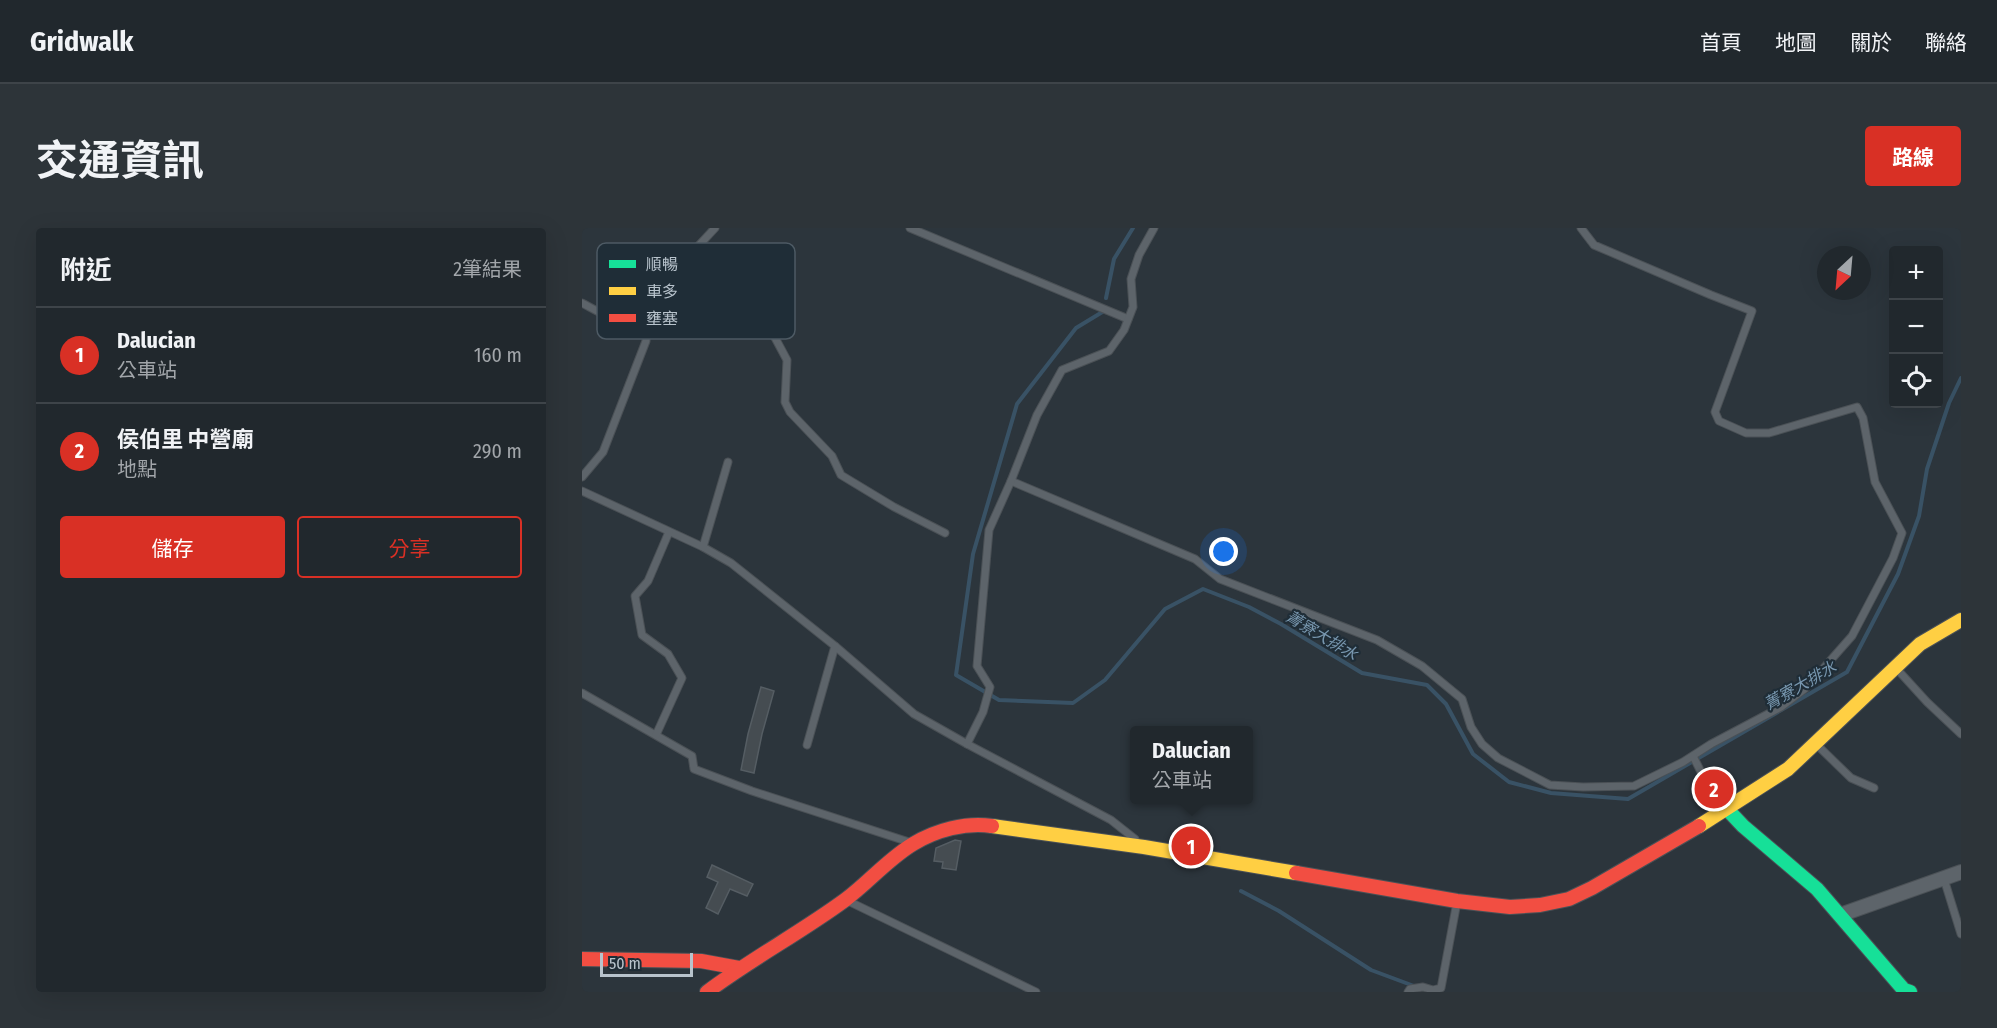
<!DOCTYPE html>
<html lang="zh-TW">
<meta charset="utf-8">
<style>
:root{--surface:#21282d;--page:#2d3439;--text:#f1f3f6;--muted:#a2a6aa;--line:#3e4449;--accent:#d93025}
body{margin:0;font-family:"Fira Sans Condensed","Noto Sans TC",sans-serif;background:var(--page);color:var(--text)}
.controls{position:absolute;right:18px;top:18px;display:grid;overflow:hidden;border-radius:6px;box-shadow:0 6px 24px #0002}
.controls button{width:54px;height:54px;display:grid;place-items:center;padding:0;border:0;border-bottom:2px solid var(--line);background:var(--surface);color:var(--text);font:30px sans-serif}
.compass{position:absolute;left:1235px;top:18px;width:54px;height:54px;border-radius:50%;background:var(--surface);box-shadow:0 6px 24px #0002;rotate:206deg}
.scale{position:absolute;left:18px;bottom:15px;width:93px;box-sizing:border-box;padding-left:6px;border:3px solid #b8c3cc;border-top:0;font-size:16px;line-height:21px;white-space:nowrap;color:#b8c3cc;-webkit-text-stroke:4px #1f2d37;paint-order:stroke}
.you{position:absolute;left:642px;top:324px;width:21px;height:21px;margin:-15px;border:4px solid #fff;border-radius:50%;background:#1a73e8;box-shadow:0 0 0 9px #1a73e833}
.badge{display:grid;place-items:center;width:39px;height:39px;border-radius:50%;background:var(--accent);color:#fff;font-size:20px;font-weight:700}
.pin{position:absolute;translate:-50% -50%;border:3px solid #fff;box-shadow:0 2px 6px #0006}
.popup{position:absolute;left:548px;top:498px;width:123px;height:78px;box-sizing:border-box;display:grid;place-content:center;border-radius:6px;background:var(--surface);filter:drop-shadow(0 2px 4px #0005);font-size:20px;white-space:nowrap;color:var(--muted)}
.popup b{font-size:22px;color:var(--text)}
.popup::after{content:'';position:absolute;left:50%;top:100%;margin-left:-12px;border:12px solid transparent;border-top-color:var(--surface)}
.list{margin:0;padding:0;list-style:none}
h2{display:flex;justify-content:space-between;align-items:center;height:78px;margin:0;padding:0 24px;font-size:26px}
h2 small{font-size:20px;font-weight:400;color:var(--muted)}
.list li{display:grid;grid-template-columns:39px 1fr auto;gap:18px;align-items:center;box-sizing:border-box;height:96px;padding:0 24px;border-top:2px solid var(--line)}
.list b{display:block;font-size:22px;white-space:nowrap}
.list p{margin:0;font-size:20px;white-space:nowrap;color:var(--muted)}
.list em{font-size:20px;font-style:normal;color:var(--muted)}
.actions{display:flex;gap:12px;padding:18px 24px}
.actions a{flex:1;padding:14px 0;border:2px solid var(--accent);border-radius:6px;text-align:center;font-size:21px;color:var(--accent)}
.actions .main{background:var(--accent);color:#fff}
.icon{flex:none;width:33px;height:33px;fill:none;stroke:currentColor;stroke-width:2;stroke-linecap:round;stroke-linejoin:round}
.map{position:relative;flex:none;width:1379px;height:764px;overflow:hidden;border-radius:6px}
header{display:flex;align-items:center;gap:36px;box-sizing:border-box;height:84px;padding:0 30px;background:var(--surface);border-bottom:2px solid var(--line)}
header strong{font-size:28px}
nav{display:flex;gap:33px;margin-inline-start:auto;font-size:21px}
.intro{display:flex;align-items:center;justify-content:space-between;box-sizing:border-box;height:144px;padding:0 36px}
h1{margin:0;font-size:42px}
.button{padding:15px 27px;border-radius:6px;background:var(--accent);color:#fff;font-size:21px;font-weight:700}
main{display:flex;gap:36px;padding:0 36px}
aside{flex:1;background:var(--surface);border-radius:6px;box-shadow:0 6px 24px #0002}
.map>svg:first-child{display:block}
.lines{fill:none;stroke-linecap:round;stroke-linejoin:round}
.stream{stroke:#395265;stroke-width:4}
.building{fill:#454c51;stroke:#555d63;stroke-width:1.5}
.lane-casing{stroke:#4b5156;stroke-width:9}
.street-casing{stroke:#4b5156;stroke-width:16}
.fast-casing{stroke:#4b5156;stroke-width:16}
.slow-casing{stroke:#4b5156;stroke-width:16}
.jam-casing{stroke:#4b5156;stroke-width:16}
.lane{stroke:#5d646a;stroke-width:7}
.street{stroke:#5d646a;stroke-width:14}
.fast{stroke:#16e098;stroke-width:14}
.slow{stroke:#ffcf43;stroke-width:14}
.jam{stroke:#f24e42;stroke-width:14}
.labels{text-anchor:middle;stroke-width:4.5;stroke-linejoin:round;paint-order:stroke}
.water-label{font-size:16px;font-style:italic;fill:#7897af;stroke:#1f2d37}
.key{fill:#1f2d37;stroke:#4d5a64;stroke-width:1.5}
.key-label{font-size:16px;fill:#b8c3cc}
</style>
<header>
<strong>Gridwalk</strong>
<nav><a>首頁</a><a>地圖</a><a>關於</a><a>聯絡</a></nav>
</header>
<div class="intro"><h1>交通資訊</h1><a class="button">路線</a></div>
<main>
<aside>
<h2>附近<small>2筆結果</small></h2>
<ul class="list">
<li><span class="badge">1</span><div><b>Dalucian</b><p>公車站</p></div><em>160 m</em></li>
<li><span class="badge">2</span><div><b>侯伯里 中營廟</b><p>地點</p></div><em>290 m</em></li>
</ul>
<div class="actions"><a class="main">儲存</a><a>分享</a></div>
</aside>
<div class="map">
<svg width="1379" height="764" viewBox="0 0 1379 764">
<rect width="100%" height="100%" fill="#2c353c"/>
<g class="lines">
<g class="stream">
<polyline points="524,70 532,31 551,0"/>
<polyline points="522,83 494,100 435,176 391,326 374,447 417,472 491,475 523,452 583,381 621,361 667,379 699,396 780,445 845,457 864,476 891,526 927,554 969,565 1046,571 1265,444 1316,346 1337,288 1345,241 1367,175 1379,150"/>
<polyline points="659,663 697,683 789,742 832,758"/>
</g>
</g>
<g class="building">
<polygon points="179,459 192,463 180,506 172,545 159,542 166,506"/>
<polygon points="373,612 379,613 374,642 360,640 361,634 352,633 354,620"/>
<polygon points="130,637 171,656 165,668 148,661 136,686 124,680 136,654 125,649"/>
</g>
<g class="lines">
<g class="lane-casing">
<g id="lane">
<polyline points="328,0 546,91"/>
<polyline points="74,72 89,72 154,99 176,95 184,97 190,104 205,132 203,174 208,184 250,228 259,247 312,279 363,305"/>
<path d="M 0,75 C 32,92 30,94 65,82"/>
<polyline points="0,249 21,224 64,113 65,82 74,72 82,55 133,0"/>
<polyline points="429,253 613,331 638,351 795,412 840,438 880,471 889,499 900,516 916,530 968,557 1001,559 1052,558 1101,534 1129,516 1199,479 1224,460 1270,408 1311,330 1320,305 1293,254 1281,190 1275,179 1187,205 1164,205 1137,193 1133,184 1170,83 1129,67 1012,17 999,0"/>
<polyline points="0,263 121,319 149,335 253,418 332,486 385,516 529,592 553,611"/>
<polyline points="121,319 146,234"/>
<polyline points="1314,440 1345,474 1379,506"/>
<polyline points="0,465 110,528 112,541 170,563 327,614"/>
<polyline points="74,507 100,450 86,426 60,407 53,368 66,353 87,304"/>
<polyline points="385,516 401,484 408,459 395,438 407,302 429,253 455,187 480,142 527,123 542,102 551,79 549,51 557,27 572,0"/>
<polyline points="1234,516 1269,550 1292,560"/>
<polyline points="225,517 253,418"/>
<polyline points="1111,528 1128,562"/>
<polyline points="1362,651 1379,706"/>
<polyline points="266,673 454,764"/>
<polyline points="826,764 828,761 841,759 851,762 859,760 875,674"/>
</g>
</g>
<g class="street-casing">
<polyline id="street" points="1258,687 1379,644"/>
</g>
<g class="fast-casing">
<polyline id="fast" points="1129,564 1161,598 1235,661 1322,762 1328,764"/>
</g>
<g class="slow-casing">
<g id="slow">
<polyline points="410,598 562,619 714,645"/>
<polyline points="1117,598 1206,541 1338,416 1379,392"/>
</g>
</g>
<g class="jam-casing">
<g id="jam">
<polyline points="714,645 875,673 928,679 958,677 987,671 1010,660 1117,598"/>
<polyline points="0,731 119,733 157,740"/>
<path d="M 125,764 C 169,731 218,705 263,672 C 286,655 306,631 331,616 C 354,602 384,594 410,598"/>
</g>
</g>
<use href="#lane" class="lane"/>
<use href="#street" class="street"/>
<use href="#fast" class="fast"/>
<use href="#slow" class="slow"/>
<use href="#jam" class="jam"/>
</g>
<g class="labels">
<g class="water-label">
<text transform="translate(740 407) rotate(31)" y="6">菁寮大排水</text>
<text transform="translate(1218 457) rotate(-30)" y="6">菁寮大排水</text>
</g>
</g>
<rect x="15" y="15" width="198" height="96" rx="9" class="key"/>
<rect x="27" y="32" width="27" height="8" fill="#16e098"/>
<rect x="27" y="59" width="27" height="8" fill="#ffcf43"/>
<rect x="27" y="86" width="27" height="8" fill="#f24e42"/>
<g class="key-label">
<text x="64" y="42">順暢</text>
<text x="64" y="69">車多</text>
<text x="64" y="96">壅塞</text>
</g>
</svg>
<div class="controls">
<button>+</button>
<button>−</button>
<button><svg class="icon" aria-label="locate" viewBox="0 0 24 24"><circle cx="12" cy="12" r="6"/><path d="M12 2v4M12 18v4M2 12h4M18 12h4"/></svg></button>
</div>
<svg class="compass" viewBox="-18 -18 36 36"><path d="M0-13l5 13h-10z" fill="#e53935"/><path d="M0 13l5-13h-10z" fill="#a2a6aa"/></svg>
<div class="scale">50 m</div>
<div class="you"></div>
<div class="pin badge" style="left:609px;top:618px">1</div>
<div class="popup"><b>Dalucian</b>公車站</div>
<div class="pin badge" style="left:1132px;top:561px">2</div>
</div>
</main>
